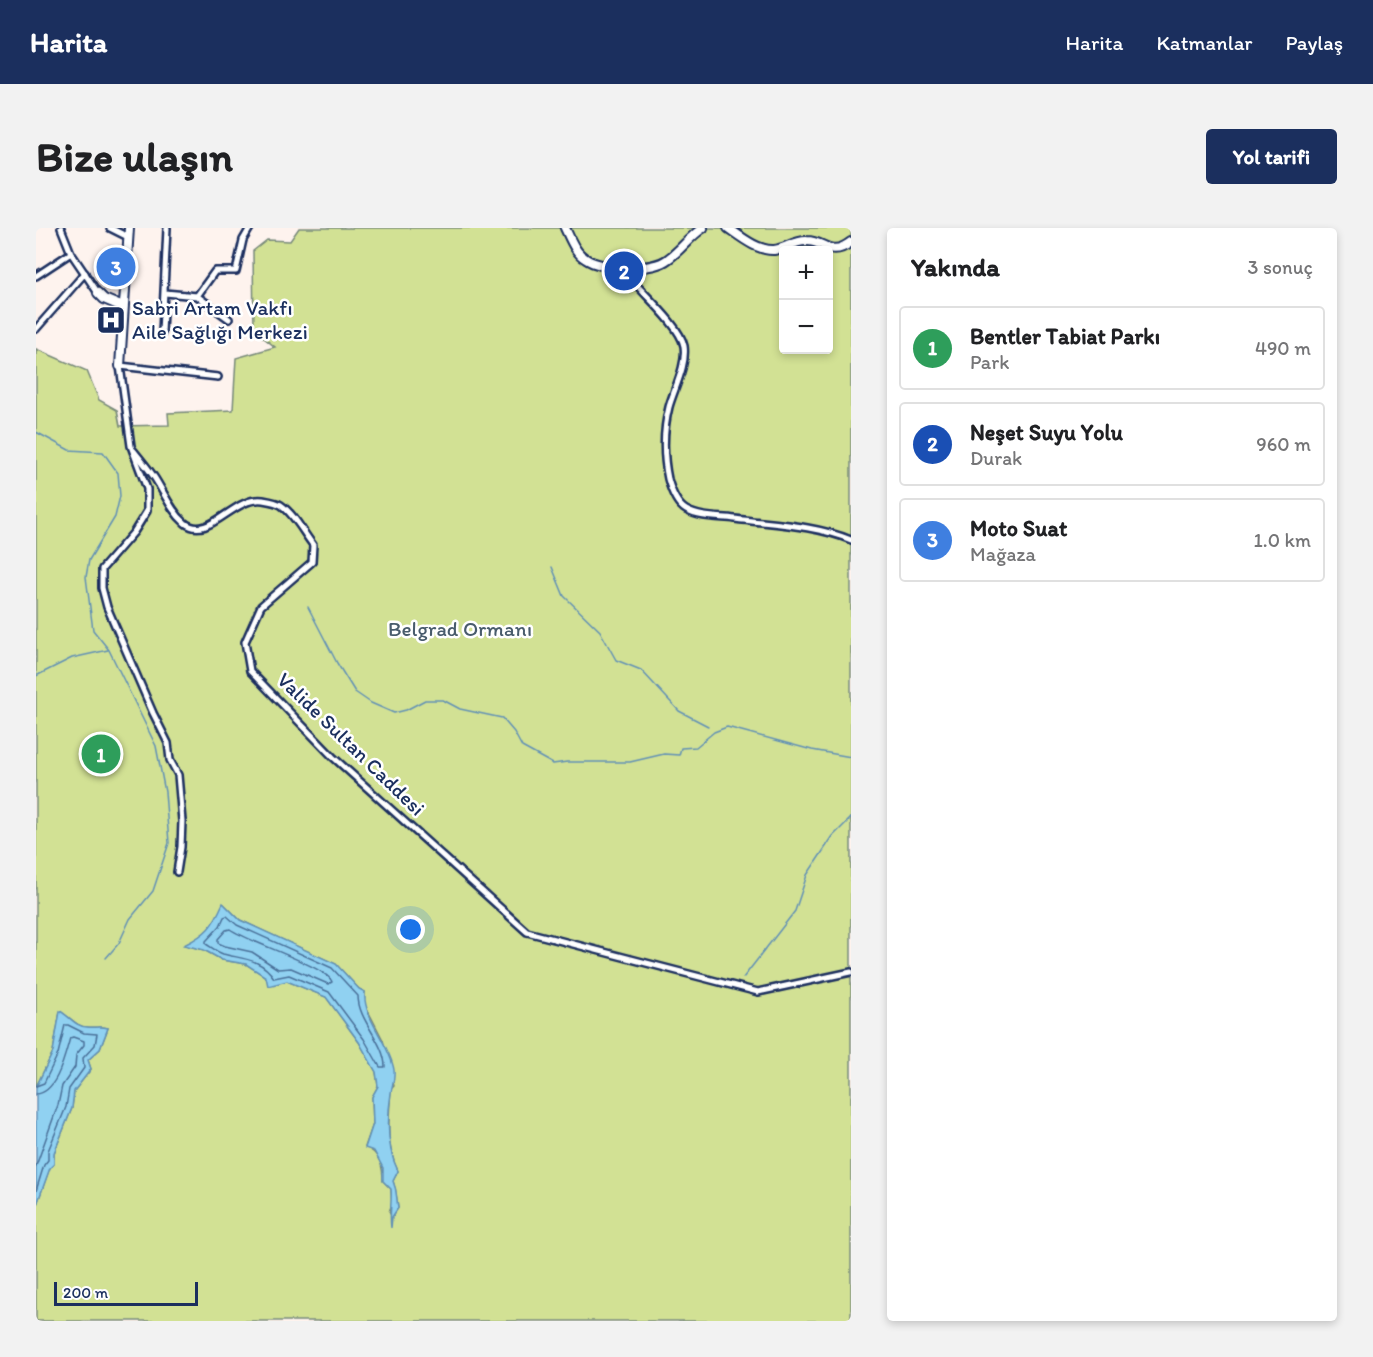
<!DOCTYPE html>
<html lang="tr">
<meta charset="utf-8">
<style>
:root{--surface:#fff;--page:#f2f2f2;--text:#202124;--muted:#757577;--line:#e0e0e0;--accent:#1b2f5e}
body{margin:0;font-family:Itim,sans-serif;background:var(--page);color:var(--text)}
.controls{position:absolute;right:18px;top:18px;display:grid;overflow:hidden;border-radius:6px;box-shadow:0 3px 9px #0003}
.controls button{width:54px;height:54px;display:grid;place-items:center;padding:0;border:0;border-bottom:2px solid var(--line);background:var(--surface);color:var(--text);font:30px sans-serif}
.scale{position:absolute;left:18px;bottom:15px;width:144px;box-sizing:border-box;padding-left:6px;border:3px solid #1b2f5e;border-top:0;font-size:16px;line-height:21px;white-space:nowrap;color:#1b2f5e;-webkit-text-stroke:4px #fff;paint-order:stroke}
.you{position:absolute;left:375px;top:702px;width:21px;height:21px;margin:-15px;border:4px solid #fff;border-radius:50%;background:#1a73e8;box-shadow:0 0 0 9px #1a73e833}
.badge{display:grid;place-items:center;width:39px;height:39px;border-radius:50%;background:var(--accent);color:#fff;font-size:20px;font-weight:700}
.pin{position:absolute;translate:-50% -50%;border:3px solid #fff;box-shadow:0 2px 6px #0006}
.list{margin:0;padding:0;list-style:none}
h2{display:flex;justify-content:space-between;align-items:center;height:78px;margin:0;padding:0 24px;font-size:26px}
h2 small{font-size:20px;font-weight:400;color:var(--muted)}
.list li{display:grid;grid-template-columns:39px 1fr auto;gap:18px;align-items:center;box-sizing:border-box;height:84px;margin:0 12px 12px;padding:0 12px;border:2px solid var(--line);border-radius:6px}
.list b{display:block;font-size:22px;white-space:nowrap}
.list p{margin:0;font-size:20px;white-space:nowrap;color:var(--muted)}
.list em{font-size:20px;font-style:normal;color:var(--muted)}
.map{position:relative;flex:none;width:815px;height:1093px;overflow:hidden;border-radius:6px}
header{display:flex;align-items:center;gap:36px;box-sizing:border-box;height:84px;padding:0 30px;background:var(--accent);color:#fff}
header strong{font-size:28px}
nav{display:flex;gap:33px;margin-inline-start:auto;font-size:21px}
.intro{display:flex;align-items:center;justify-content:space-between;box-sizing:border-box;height:144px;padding:0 36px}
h1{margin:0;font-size:42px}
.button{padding:15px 27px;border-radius:6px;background:var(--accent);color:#fff;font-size:21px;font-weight:700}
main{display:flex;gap:36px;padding:0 36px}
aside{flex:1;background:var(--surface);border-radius:6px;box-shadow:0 3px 9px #0003}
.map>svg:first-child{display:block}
.green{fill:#d2e194;stroke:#768879;stroke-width:1.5;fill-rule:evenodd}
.water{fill:#90d1f1;stroke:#6190b6;stroke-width:1.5}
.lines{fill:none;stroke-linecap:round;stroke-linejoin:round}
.shore{stroke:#4a7099;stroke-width:1.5}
.stream{stroke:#6190b6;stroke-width:1.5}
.street-casing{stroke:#1b2f5e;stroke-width:10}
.secondary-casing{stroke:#1b2f5e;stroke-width:12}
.street{stroke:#fff;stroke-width:5}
.secondary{stroke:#fff;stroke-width:8}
.labels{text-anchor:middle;stroke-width:5;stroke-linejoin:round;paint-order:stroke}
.poi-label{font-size:21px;fill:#1b2f5e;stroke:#fff;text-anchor:start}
.park-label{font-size:21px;fill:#495c6c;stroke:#fff}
.street-label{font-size:21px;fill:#1b2f5e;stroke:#fff}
</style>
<header>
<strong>Harita</strong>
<nav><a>Harita</a><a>Katmanlar</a><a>Paylaş</a></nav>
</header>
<div class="intro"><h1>Bize ulaşın</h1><a class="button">Yol tarifi</a></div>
<main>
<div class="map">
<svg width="815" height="1093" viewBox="0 0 815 1093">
<rect width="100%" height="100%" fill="#fef3ee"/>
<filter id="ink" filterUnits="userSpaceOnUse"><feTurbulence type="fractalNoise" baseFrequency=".0167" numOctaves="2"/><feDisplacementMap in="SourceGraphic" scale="12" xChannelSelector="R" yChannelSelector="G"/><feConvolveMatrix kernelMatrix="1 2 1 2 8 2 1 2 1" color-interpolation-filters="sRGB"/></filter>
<g filter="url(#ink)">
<path class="green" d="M 263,0 L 815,0 L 815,1093 L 0,1093 L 0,979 L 14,939 L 18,936 L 18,925 L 36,880 L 38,863 L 55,841 L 52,832 L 64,821 L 72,800 C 64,798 59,800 51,799 C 40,799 34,788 24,784 L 17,824 L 0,859 L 0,121 L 51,143 L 63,172 L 81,182 L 84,198 L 133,197 L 132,185 L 197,182 L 200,130 L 239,119 L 218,102 L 217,23 L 231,12 L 254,13 ZM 748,22 L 792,22 L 792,122 L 748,122 ZM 188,676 L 204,692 L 300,736 L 323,761 L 329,764 L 328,775 L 347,812 L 358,858 L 355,861 C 353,890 349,917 362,943 L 357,953 C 361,964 360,969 362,980 L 356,989 L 353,984 L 356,976 L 355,961 L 347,953 C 347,938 344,925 329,919 L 337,896 L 336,869 L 342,858 L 340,844 L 323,814 L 290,769 L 251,753 L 230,749 L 210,736 L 186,732 L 168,722 L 149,717 L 166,708 L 179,694 Z"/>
<g class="water">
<path d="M 187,675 L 204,692 L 300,736 L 323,761 L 329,764 C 326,789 354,816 358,842 C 359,851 356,857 355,865 C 351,891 350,919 362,943 L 357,953 C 362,965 360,969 362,980 L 356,989 L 355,1000 C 353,986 356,975 355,961 L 347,953 L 347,940 L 338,923 L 329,920 L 337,896 L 336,869 L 342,858 L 340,844 L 323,814 L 290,769 L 251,753 L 232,758 L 230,749 L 210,736 L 186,732 L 168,722 L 148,717 C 171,706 177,698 187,675 Z"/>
<path d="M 24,783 C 33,788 40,799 51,799 C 59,800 64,798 72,800 L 64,821 L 52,832 L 55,841 L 38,863 L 36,880 L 18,925 L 18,936 L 14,940 L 0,979 L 0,859 L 17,824 Z"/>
</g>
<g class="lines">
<g class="shore">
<path d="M 191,688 L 201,697 L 296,740 L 322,768 C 322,793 349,814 349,839 L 344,839 L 328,811 L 293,764 L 253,747 L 238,750 C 225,730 206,731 187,726 C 181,724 175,719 170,716 L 170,713 L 184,698 L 188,689 Z"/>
<path d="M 194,701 C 212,714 292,739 296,754 L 292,756 L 255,740 L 242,741 L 216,724 L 189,718 L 182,715 L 182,711 L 190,702 Z"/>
<polyline points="0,858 8,855 22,826 29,797 32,797 48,805 61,806 59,817 47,830 48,840 33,861 30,879 12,923 12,932 8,937 0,963"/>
<path d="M 0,866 C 21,865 29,827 34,810 L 37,809 L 48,813 L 48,817 L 40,827 L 39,839 L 26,858 L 22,877 L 0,938"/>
</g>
<g class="stream">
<polyline points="0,204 33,222 67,224 82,245 84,268 79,289 53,332 50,349 57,402 73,422 120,518 129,564 133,615 117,663 94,691 83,715 70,730"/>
<polyline points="516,339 528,368 564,403 580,432 605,442 643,483 672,498"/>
<polyline points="272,379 301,435 319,464 335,475 358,485 370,482 389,472 407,472 424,481 466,490 478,504 486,519 517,536 531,534 594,534 628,526 643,527 645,520 660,519 678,504 691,499 776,522 815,529"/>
<polyline points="0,448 36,430 72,422"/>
<polyline points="707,750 759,683 771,647 797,608 815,590"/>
</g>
<g class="street-casing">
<g id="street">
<polyline points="25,0 35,25 62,65"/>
<polyline points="74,0 92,9"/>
<path d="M 586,40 C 600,60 644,96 648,118 C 651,137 638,161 633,179 C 627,203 627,227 632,251 C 635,262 640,276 650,282 C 664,290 683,289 699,291 C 737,296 779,297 815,312"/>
<polyline points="0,48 35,25"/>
<polyline points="129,65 161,68 193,91"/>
<polyline points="161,68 179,43 200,43 207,12 214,0"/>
<polyline points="0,101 49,45"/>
<polyline points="126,105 131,0"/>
<path d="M 98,223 C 105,232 112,240 118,249 C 128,264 135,283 149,295 C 173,314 197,268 227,272 C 233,273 240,274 245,277 C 258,286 267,304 277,317 L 276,334 L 225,378 L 209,414 L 214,443 L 297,529 L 491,704 L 722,764 L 815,744"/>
<polyline points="141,644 145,619 146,593 142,547 134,532 132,515 117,485 71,379 66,360 66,341 98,304 111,283 111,261 95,218 84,138 182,149"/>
</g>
</g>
<g class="secondary-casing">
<g id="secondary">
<path d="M 529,0 C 534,10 539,25 550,31 C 566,42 617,43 632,31 C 645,22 654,8 667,0"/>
<path d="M 692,0 C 705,9 722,23 738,22 C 749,21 760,12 771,13 C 789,13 794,30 815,14"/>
<polyline points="62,65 68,71 87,79"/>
<polyline points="84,138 93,0"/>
</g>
</g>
<use href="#street" class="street"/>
<use href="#secondary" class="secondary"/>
</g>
</g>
<defs>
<g id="hospital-square" transform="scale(1.5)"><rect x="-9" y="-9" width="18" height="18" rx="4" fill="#1b2f5e" stroke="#fff"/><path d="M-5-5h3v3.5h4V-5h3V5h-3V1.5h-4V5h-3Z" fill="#fff"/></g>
</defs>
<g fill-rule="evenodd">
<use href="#hospital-square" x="75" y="92"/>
</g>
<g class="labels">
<g class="poi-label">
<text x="96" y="87">Sabri Artam Vakfı<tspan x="96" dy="24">Aile Sağlığı Merkezi</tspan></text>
</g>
<g class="park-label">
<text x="424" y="408">Belgrad Ormanı</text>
</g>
<g class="street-label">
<text transform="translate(315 516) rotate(44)" y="7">Valide Sultan Caddesi</text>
</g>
</g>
</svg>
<div class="controls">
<button>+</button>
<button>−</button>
</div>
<div class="scale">200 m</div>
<div class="you"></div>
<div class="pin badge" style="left:65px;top:526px;background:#2e9e5b">1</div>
<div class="pin badge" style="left:588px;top:43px;background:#1a4fb4">2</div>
<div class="pin badge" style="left:80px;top:39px;background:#3f7fe0">3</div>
</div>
<aside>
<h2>Yakında<small>3 sonuç</small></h2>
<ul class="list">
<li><span class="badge" style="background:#2e9e5b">1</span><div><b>Bentler Tabiat Parkı</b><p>Park</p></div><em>490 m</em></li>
<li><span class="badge" style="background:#1a4fb4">2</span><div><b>Neşet Suyu Yolu</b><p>Durak</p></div><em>960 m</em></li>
<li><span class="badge" style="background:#3f7fe0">3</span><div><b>Moto Suat</b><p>Mağaza</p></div><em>1.0 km</em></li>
</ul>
</aside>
</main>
